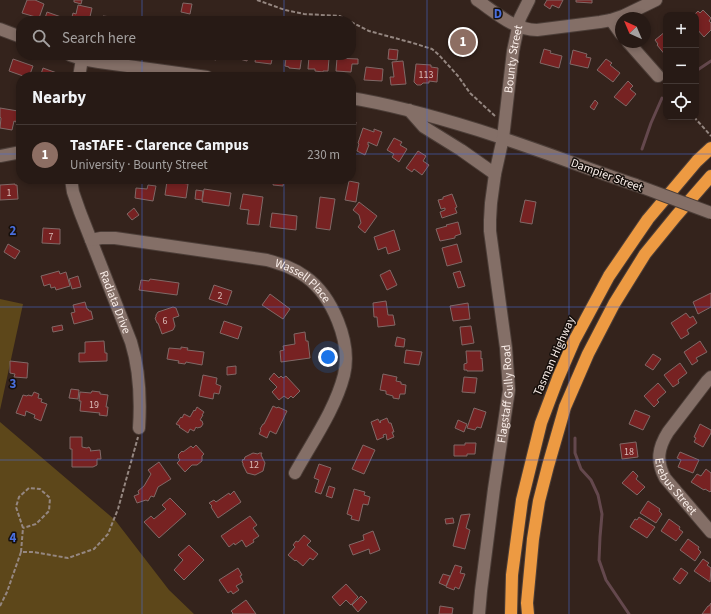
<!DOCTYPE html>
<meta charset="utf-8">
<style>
:root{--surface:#271a15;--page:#332722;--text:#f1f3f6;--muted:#a4a1a0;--line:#433834;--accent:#c9a5ee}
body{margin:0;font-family:"Source Sans 3",sans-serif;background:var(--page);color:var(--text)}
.controls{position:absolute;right:12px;top:12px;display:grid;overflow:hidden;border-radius:8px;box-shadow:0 2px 6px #0003}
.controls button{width:36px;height:36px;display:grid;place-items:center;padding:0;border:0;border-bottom:1px solid var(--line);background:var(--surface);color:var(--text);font:20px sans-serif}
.compass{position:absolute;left:615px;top:12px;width:36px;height:36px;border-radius:50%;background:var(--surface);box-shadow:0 2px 6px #0003;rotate:316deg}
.you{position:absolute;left:328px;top:357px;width:14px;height:14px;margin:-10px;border:3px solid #fff;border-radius:50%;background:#1a73e8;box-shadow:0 0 0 6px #1a73e833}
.badge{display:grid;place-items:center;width:26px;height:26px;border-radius:50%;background:var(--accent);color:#fff;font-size:13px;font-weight:700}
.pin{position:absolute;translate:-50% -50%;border:2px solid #fff;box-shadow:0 1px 4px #0006}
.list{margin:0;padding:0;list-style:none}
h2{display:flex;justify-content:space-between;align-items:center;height:52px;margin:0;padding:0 16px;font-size:17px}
h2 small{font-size:13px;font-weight:400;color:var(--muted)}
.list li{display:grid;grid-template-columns:26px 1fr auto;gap:12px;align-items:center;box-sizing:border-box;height:60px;padding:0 16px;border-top:1px solid var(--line)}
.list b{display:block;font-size:15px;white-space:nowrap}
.list p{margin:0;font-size:13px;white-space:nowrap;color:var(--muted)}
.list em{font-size:13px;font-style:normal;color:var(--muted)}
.icon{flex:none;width:22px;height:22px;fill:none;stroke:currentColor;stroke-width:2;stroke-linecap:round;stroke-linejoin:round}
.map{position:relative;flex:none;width:711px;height:614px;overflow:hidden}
.search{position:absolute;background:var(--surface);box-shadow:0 2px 6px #0003;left:16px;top:16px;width:340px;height:44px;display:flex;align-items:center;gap:10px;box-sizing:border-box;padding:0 14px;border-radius:16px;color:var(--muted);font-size:15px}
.panel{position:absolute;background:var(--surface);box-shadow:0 2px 6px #0003;left:16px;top:72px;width:340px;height:112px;border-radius:16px}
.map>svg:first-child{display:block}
.green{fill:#5d471a}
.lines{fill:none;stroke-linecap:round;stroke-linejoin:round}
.stream{stroke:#64484d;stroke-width:3}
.building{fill:#722;stroke:#806967}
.minor-casing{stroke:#4c3e38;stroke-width:14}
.highway-casing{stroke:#4c3e38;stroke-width:14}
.path{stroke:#958781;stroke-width:2;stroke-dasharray:4 2;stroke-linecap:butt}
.minor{stroke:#846f67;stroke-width:12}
.highway{stroke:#ed9a42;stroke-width:12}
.minor-bridge-casing{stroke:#4c3e38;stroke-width:14;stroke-linecap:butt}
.minor-bridge{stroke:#846f67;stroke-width:12}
.grid{fill:none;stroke:#496edc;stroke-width:1;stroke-opacity:0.55}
.labels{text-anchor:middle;stroke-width:3;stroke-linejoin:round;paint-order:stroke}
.number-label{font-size:10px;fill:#dabcb8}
.street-label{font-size:12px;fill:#fbefea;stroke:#160f0b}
.grid-label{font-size:13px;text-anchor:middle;font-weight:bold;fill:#496edc;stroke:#160f0b;stroke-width:3;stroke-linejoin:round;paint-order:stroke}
</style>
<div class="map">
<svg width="711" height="614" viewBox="0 0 711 614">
<rect width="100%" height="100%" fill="#34231c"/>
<g class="green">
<polygon points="0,299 23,304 0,410"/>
<polygon points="0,422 115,520 169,590 194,614 0,614"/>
</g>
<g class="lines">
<g class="stream">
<polyline points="696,71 711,61"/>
<polyline points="642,149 651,123 662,98"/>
<polyline points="575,438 575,453 581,469 591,480 598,495 602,514 600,537 599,560 606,580 629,614"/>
</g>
</g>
<g class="building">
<polygon points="27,0 35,0 44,4 39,18 22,13"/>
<polygon points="74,0 82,0 81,4 74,2"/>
<polygon points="547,0 563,0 559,8 552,5 550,9 544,5"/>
<polygon points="576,0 592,0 592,3 576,2"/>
<polygon points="183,3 192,4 190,14 181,12"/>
<polygon points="78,5 92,8 89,21 71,21 73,13 76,14"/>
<polygon points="703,10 711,18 709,21 711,23 711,30 704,37 696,28 696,15 694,15 698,11 700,13"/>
<polygon points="47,12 64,18 63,21 44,21"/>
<polygon points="103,16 111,17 111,21 102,21"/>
<polygon points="666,31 666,56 657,45 658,44 655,40"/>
<polygon points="389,49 398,50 397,60 388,59"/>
<polygon points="544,49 551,51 550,53 562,56 559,68 540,63"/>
<polygon points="573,50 587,54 586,57 591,58 588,68 570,64"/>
<polygon points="203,55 222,55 222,59 216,58 216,60 208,58 208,56"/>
<polygon points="237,55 248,55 247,61 236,58"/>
<polygon points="256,55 273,55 271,64 255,62"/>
<polygon points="289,55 302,55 300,69 289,68 289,67 285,66 286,58 288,59"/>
<polygon points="309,56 329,58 328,71 323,71 323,72 315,71 315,69 308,69"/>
<polygon points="337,58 358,59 358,64 352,64 351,72 336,71"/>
<polygon points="13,59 33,66 29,77 26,77 9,71"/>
<polygon points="606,59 612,63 610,65 620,73 613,82 597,70"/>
<polygon points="403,61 406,84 391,85 390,77 394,77 392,62"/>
<polygon points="416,64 431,65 431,67 438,68 437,82 429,81 429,83 423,83 421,85 417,85 414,82"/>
<polygon points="366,67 383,69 382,81 364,80"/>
<polygon points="43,68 57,73 56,76 58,77 40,77"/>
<polygon points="628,81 633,86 630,89 636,94 626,106 614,97"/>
<polygon points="595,100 598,103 594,110 590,107"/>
<polygon points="0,108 18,111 16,122 14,121 12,130 0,128 1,118 0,117"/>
<polygon points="351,122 356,122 354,137 351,137"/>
<polygon points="363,128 374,132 374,129 382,132 377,146 368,142 368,145 369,145 365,155 357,151 359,144 358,143"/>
<polygon points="394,138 402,142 400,145 407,149 399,162 392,157 394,154 387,150"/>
<polygon points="418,151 426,156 423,161 429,165 422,175 414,169 412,172 406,168"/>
<polygon points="274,179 284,179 283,186 273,185"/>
<polygon points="167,181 188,184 186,198 165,195"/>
<polygon points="349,181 359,183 356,202 345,200"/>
<polygon points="15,184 15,185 17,185 18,199 0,200 0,185"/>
<polygon points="148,185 156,186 153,201 135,198 136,188 147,189"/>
<polygon points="204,189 231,193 229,206 202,202"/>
<polygon points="196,190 203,191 202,200 195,199"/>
<polygon points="243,194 263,197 259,225 247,224 249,210 240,209"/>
<polygon points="452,194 457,207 455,208 457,213 442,218 440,212 445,210 445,208 441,209 438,200 443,199 443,197"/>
<polygon points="320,197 335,199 330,230 316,228"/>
<polygon points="525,200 536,202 532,224 520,222"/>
<polygon points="359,202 377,216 365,233 358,227 361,223 359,215 353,210"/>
<polygon points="134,208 139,215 132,220 127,214"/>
<polygon points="272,213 297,216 296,230 270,227"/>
<polygon points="458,222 461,234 455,236 455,238 440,241 436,229 447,226 446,225"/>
<polygon points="43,228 60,229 60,244 42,243"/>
<polygon points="394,230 400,250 388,254 386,247 378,250 374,237"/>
<polygon points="8,244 20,251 15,259 4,252"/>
<polygon points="457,244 462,262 447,266 442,248"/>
<polygon points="390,270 397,285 387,290 380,275"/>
<polygon points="59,271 60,274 66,272 70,286 56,290 55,287 51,288 50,284 44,286 41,276"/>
<polygon points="460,271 465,286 458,288 453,273"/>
<polygon points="78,276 81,287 72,289 69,279"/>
<polygon points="150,279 179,283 177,295 139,290 141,280 149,281"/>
<polygon points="214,285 232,291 227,305 209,299"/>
<polygon points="711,293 711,307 698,314 693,302"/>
<polygon points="270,294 290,309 283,319 262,305"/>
<polygon points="386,301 388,315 393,315 395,325 378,327 377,317 374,317 373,303"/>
<polygon points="85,302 87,309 88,309 89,311 91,311 93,319 74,324 71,313 75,312 73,305"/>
<polygon points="468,303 470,319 453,321 450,306"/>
<polygon points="173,307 176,308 179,316 173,318 175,326 173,330 162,334 158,323 157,323 155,318 156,317 156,315 158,312"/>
<polygon points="686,313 690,318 693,316 697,323 687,330 689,334 681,339 671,323"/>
<polygon points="224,321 242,327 238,339 220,333"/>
<polygon points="62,325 63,330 53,332 52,327"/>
<polygon points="471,326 474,343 462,345 460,327"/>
<polygon points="305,332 306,341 308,341 310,358 281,362 280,351 284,350 283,346 295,344 294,334"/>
<polygon points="397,337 405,339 404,347 395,346"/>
<polygon points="104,341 105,353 107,353 107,361 79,362 79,353 85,353 85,342"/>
<polygon points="700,341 707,352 696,358 698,361 692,365 684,352"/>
<polygon points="181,347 188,348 187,350 204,352 202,365 186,362 185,364 178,363 179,361 167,359 169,348 181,349"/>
<polygon points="406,350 422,352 419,365 404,363"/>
<polygon points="466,351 481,351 481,359 482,358 483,371 467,371 467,370 464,370 464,364 467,363"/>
<polygon points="653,354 661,359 653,370 645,365"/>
<polygon points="10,361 28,363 27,378 14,377 15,374 10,373"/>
<polygon points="680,363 687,373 678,380 679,383 673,387 664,375"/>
<polygon points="236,366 236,374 227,375 227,367"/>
<polygon points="274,373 279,378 281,376 283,378 286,376 300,391 293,398 291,396 288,399 284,396 279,400 272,392 277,387 269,379"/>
<polygon points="383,374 397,377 396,381 401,382 401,384 406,385 405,394 400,394 399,399 393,398 393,396 386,394 386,391 380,390"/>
<polygon points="203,375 217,378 216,384 221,386 219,394 214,393 213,399 199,396"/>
<polygon points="464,377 477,378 475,393 462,392"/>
<polygon points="658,383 666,392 657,400 659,402 654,407 644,396"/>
<polygon points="71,389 79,390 78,399 69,398"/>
<polygon points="92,391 100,392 100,394 108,395 106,407 108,407 107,416 99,415 100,413 80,411 81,401 79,401 80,392 91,393"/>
<polygon points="34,392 39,394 38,398 42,399 41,402 47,404 41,421 34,418 35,415 26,411 25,416 16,413 23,395 27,396 28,395 32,396"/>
<polygon points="273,406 277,408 278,407 287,411 276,434 270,431 267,438 259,434 261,430 260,429 263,424 264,424"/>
<polygon points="197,407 204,412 202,415 203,415 200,420 202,421 203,424 201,427 197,428 196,427 194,431 190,429 188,433 179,427 180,426 176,424 181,417 182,418 184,414 190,417 194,410 195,411"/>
<polygon points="474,408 486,412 481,428 477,427 475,430 467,428"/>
<polygon points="635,410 650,416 643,430 629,424"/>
<polygon points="387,418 389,423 391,423 394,432 392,432 394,437 387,440 386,434 383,435 384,437 377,440 371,422 378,419 380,423 381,422 380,421"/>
<polygon points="458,420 467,424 464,432 455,428"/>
<polygon points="700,424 711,430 711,433 703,447 694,442 696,438 694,437"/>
<polygon points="70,437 82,437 82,447 87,448 89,447 91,450 90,451 100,450 101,459 97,459 97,465 93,467 72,467 72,449 70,449"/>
<polygon points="636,442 638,457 622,459 620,444"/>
<polygon points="465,443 476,443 475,454 467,454 467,456 454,456 454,445 465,445"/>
<polygon points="196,445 204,454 202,456 202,461 197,465 192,465 185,472 177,463 180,460 178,457 179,456 178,455 182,451 183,452 191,446 193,448"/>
<polygon points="363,445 375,450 364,474 352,469"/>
<polygon points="680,452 699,460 693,473 678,467 681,460 677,458"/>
<polygon points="253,453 258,454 259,453 262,453 261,455 265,463 263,471 255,475 247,473 243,465 243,463 242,462 243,459 244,460 245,457"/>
<polygon points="159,462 171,479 158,487 154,497 151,496 148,501 146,500 137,503 134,496 139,494 138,491 144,486 151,474 148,470"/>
<polygon points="319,464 331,468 321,494 315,492 319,480 314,478"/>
<polygon points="706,469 711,473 711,491 710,492 705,489 704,490 691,482 697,474 701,476"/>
<polygon points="633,471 638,476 636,479 645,487 637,495 622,483"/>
<polygon points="329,486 335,488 332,498 326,496"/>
<polygon points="354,489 365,492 364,495 370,497 368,505 363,504 359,521 351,519 352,516 347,514"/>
<polygon points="234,491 241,502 218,518 211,507 212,506 209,503 214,500 216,502 229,493 230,495"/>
<polygon points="170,498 186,514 159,538 144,522 151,516 154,519 166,509 162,505"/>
<polygon points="648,501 660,509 659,511 662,514 656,523 640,513"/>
<polygon points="470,514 466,528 470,530 465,549 453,546 461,515"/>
<polygon points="250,516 257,525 253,528 259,536 253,540 254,542 246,547 242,540 235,545 234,543 229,547 221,536"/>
<polygon points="639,517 655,527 647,538 630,527 635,519 637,520"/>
<polygon points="453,518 454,523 446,524 445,519"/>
<polygon points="669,519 680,527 679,529 683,532 676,541 661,531"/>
<polygon points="373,531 380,550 370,554 369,549 353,555 349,545 364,540 363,535"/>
<polygon points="304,535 311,541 307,545 318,554 313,560 310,558 303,566 296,560 295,561 288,555 295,547 293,545 296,541 298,542"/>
<polygon points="688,539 699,547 698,549 701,552 695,561 680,550"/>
<polygon points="189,545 204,560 184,580 174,570 183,560 178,555"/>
<polygon points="703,559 709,563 707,565 711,568 710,582 694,571"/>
<polygon points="455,565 462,567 460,573 465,574 459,589 455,587 454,590 446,587"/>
<polygon points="238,568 242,575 240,576 243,582 236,586 239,590 233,594 231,591 228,593 219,580"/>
<polygon points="681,568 688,573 680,584 673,579"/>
<polygon points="443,574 450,576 446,586 439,583"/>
<polygon points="346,584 358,597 351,605 346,600 340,606 332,597"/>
<polygon points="361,596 367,602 358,612 352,605"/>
<polygon points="246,600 256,614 232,614 233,613 231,611"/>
<polygon points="711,603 711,614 702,614 708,606 709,606"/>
<polygon points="440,606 453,608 452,614 439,614"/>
</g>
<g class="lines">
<g class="minor-casing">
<g id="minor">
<path d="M 477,0 C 495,12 514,30 537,30 L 600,22 L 611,20 L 623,16 L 656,0"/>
<polyline points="611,20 621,34"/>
<polyline points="0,29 21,37"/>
<polyline points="628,42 658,76"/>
<polyline points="70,55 82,59 99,62 207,77"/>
<polyline points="79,77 82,59"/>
<path d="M 351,98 C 394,105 436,117 478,130 C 531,147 583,167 636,185"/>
<polyline points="409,110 424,127 461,150 495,174"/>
<polyline points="0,156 21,152"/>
<path id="s1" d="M 71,179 L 73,192 L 80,212 L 131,342 C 140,371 141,398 139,428"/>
<path id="s2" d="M 91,240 L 101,238 L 115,238 L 267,260 C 281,264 294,268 306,277 C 332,296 352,342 344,375 C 335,410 312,442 295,473"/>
<path id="s3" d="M 711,377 L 707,381 L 668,432 C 658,448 656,461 665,478 L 711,532"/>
<path id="s4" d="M 479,614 L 481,591 L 494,489 L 509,390 L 506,348 L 490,231 L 490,220 L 491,203 L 495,174 L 503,138 L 513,51 L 520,18 L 529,0"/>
</g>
</g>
<g class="highway-casing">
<g id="highway">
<polyline points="511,614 512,575 522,500 541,423 558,378 574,341 609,276 648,219 697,161 711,148"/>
<polyline points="528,614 527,603 533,539 539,501 548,466 565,407 588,354 614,304 645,254 676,216 711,176"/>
</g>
</g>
<g class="path">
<polyline points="257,0 285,10 304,14 340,16 349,21"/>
<polyline points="351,22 369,31 413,43 432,49 439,55 458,76 470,93 495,116"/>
<polyline points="694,117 711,136"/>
<polyline points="21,552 23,528 16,507 19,497 29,488 40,489 50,498 49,511 36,524 23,528"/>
<polyline points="0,606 7,592 21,552 33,552 68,558 94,549 108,534 118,509 138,437"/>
</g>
<use href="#minor" class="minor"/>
<use href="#highway" class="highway"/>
<g class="minor-bridge-casing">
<polyline id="minor-bridge" points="636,185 711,213"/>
</g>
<use href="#minor-bridge" class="minor-bridge"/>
</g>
<path class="grid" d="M 142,0 L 142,21M 284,0 L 284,21M 427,0 L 427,614M 569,0 L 569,614M 142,55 L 142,77M 284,55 L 284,77M 0,154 L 21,154M 351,154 L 711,154M 142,179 L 142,614M 284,179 L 284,614M 0,307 L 711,307M 0,460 L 711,460"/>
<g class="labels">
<g class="number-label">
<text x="426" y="78">113</text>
<text x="9" y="196">1</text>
<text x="51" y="240">7</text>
<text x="220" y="299">2</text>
<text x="165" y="324">6</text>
<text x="94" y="408">19</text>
<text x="629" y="455">18</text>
<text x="254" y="468">12</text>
</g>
<g class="street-label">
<text dy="4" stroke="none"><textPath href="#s4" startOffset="560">Bounty Street</textPath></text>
<text transform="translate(607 175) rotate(20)" y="4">Dampier Street</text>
<text dy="4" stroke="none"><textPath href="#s2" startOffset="220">Wassell Place</textPath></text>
<text dy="4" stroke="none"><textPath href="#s1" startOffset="131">Radiata Drive</textPath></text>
<text transform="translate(554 356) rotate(-66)" y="4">Tasman Highway</text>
<text dy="4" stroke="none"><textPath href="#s4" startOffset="222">Flagstaff Gully Road</textPath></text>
<text dy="4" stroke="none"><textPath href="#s3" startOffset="131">Erebus Street</textPath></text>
</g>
</g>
<g class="grid-label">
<text x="498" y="18">D</text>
<text x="13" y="235">2</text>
<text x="13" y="388">3</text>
<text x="13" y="542">4</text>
</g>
</svg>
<div class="controls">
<button>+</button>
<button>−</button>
<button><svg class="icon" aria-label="locate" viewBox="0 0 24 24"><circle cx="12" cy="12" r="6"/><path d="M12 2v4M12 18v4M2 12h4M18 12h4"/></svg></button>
</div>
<svg class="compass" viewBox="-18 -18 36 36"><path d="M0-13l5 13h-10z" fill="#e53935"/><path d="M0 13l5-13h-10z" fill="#a4a1a0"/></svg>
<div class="you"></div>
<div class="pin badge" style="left:463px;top:42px;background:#8d6e63">1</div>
<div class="search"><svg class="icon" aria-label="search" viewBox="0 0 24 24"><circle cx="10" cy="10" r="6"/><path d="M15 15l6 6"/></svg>Search here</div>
<section class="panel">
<h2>Nearby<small></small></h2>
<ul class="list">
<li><span class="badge" style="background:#8d6e63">1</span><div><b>TasTAFE - Clarence Campus</b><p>University · Bounty Street</p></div><em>230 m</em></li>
</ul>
</section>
</div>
